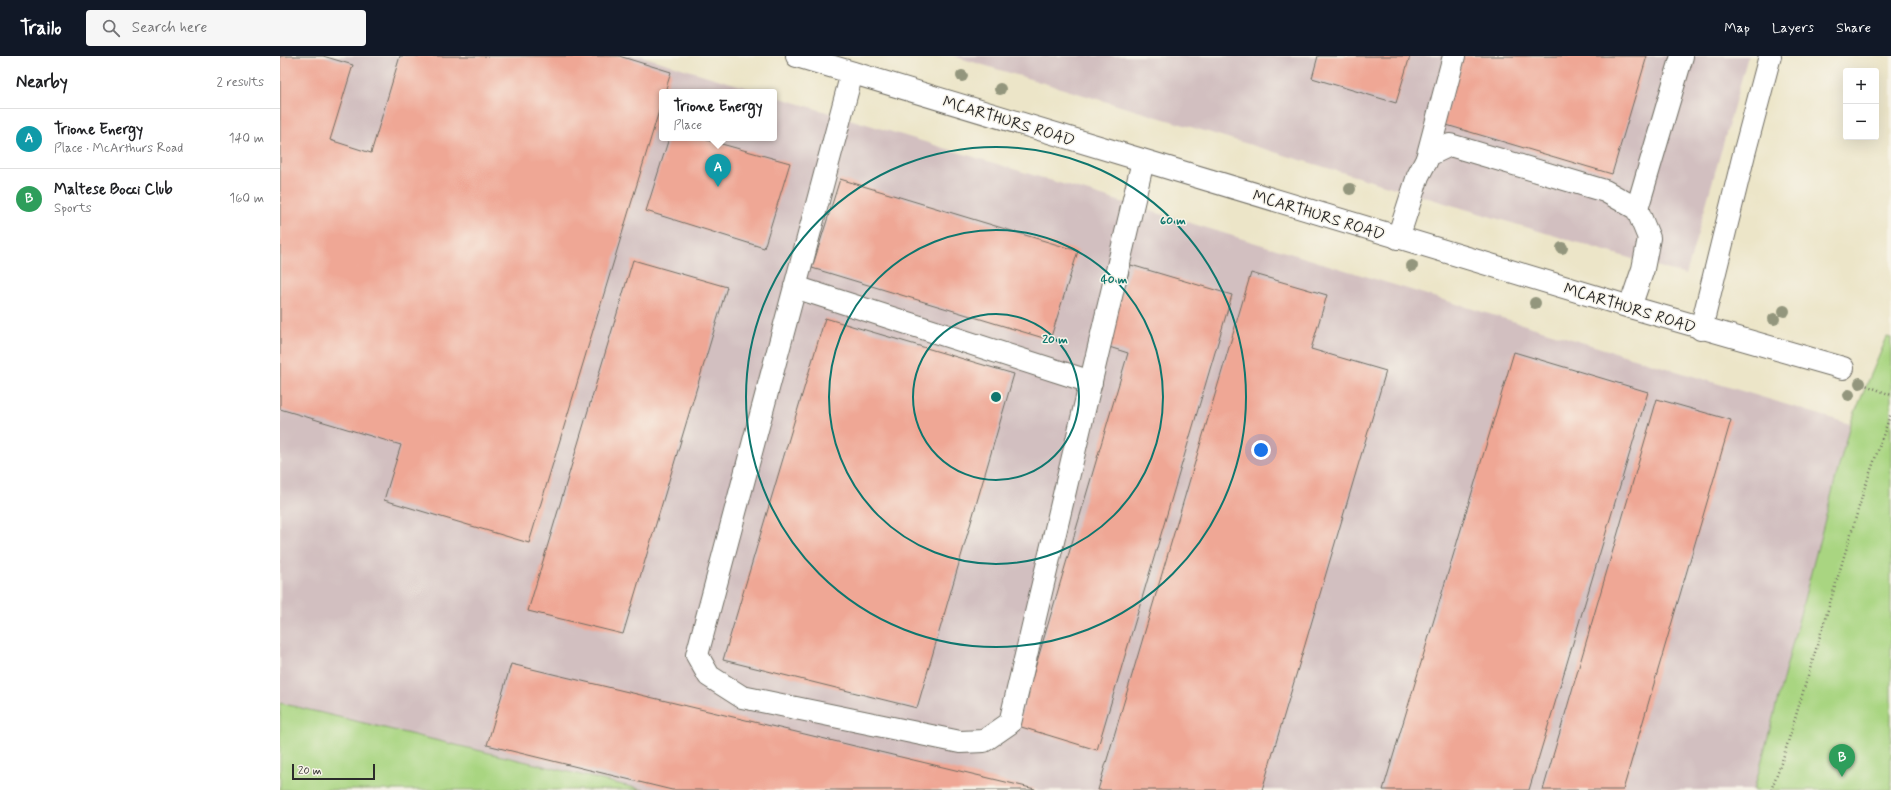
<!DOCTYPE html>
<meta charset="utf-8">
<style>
:root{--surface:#fff;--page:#f6f6f6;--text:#202124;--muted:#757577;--line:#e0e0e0;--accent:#111827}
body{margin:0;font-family:Mynerve,sans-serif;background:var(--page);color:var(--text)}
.controls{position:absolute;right:12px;top:12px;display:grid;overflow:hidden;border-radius:4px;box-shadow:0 4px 16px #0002}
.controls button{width:36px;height:36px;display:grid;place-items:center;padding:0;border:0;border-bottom:1px solid var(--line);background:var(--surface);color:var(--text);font:20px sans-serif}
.scale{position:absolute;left:12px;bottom:10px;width:83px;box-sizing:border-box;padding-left:4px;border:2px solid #2b2b2b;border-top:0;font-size:11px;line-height:14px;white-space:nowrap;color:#2b2b2b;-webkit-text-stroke:3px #f7f3e8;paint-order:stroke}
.you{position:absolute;left:981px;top:394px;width:14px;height:14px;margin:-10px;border:3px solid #fff;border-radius:50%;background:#1a73e8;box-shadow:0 0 0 6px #1a73e833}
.badge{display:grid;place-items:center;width:26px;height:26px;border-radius:50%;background:var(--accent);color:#fff;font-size:13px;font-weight:700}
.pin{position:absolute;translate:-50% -33px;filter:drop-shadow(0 1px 2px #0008)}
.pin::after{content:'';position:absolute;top:21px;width:14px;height:12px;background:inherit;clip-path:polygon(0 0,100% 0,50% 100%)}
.popup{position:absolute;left:379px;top:33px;width:118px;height:52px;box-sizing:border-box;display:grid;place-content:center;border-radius:4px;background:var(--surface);filter:drop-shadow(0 1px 3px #0005);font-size:13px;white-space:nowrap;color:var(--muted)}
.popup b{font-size:15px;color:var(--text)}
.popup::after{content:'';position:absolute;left:50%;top:100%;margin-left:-8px;border:8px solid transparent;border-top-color:var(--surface)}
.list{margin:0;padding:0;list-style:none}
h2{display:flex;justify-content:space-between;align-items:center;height:52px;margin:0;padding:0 16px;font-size:17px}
h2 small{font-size:13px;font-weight:400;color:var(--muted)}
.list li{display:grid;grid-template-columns:26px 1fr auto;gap:12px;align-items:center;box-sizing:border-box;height:60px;padding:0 16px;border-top:1px solid var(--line)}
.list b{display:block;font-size:15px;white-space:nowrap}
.list p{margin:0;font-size:13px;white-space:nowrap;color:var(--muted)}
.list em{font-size:13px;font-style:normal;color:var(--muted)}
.icon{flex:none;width:22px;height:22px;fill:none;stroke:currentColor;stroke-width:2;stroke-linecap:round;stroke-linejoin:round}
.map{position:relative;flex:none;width:1611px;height:734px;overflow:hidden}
header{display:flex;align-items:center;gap:24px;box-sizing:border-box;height:56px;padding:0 20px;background:var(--accent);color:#fff}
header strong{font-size:19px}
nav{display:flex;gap:22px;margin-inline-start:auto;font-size:14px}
.search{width:280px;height:36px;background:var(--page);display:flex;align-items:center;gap:10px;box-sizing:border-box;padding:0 14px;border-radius:4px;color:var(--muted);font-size:15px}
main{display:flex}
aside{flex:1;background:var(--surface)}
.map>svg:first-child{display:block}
.industrial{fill:#d2bfc0}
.green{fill:#a9d581;stroke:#6a8056}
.building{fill:#efa795}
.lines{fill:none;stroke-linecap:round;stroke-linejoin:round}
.minor-casing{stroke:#6f6c62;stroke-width:24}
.path{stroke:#6f6c62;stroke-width:2.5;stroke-dasharray:1 3;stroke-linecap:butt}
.minor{stroke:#fff;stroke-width:22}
.tree{fill:#93967d}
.ring{fill:none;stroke:#0f766e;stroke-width:2}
.labels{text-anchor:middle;stroke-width:3;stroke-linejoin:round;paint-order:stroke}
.street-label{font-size:16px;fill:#2b2b2b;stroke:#f7f3e8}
.centre{fill:#0f766e;stroke:#f7f3e8;stroke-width:2}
.ring-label{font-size:12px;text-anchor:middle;font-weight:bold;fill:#0f766e;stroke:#f7f3e8;stroke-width:3;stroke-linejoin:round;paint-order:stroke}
</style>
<header>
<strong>Trailo</strong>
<div class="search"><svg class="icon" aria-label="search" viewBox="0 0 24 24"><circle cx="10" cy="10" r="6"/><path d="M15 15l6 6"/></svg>Search here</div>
<nav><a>Map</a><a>Layers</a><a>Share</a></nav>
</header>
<main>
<aside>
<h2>Nearby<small>2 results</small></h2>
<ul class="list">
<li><span class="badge" style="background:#0f9aa8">A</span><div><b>Trione Energy</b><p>Place · McArthurs Road</p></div><em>140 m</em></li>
<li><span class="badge" style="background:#2e9e5b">B</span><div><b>Maltese Bocci Club</b><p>Sports</p></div><em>160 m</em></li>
</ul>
</aside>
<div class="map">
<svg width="1611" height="734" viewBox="0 0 1611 734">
<rect width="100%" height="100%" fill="#f7f3e8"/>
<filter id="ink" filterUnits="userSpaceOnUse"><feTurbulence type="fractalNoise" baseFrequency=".025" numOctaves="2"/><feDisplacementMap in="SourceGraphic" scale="8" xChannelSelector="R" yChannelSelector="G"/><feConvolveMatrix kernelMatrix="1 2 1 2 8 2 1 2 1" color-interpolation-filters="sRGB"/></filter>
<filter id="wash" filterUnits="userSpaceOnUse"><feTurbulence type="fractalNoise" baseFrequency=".012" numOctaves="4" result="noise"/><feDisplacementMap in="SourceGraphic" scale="16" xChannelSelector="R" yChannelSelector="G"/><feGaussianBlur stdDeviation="0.9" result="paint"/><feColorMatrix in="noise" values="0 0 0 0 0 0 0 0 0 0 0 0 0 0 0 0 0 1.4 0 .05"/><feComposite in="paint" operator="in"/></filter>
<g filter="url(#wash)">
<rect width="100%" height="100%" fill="#ece5c8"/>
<g class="industrial">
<polygon points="0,0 361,0 481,36 382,36 382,82 494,82 494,40 1570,368 1474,734 341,734 0,652"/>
<polygon points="673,0 1468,0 1406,219"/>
</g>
<g class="green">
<polygon points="1607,281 1611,282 1611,734 1474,734 1570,368"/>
<polygon points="0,647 364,734 0,734"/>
</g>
<g id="blocks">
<g class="building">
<polygon points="0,0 43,0 73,9 50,84 91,97 120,0 339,0 391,16 385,36 382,36 382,45 249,487 104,444 121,389 0,353"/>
<polygon points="1038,0 1130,0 1116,47 1032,22"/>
<polygon points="1183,0 1367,0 1332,118 1163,68"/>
<polygon points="389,82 420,82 510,107 484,192 366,155"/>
<polygon points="560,123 798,195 770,284 532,212"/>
<polygon points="353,204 447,231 343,578 248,555"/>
<polygon points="851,209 952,239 817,694 738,670 848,297 826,290"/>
<polygon points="971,217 1047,239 1031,293 1106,315 982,734 818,734"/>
<polygon points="545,262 734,318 637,652 443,604"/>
<polygon points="1234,296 1368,336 1249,734 1103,734"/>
<polygon points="1377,343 1451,364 1343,734 1263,734"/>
<polygon points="231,608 755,733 755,734 392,734 207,689"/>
</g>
</g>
</g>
<g filter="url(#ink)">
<use href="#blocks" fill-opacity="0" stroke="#6f6c62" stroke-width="1"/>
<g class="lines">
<g class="minor-casing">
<g id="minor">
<polyline points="517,0 1350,251 1563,312"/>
<polyline points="572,17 417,599 429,620 462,641 680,686 704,685 730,667 863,105"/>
<polyline points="1146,106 1174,0"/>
<polyline points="1357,153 1402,0"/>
<polyline points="1118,182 1138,120 1149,99 1170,89 1325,135 1357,153 1369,182 1363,213 1350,251"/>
<polyline points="515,231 811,326"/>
<polyline points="1421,273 1464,98 1490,0"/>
</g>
</g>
<g class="path">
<polyline points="1583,328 1611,339"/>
<polyline points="1491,734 1504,699 1585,431 1611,357"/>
</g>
<use href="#minor" class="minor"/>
</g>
<g class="tree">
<circle cx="682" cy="20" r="6"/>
<circle cx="720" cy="33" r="6"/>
<circle cx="1070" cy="133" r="6"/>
<circle cx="1282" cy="192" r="6"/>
<circle cx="1132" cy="210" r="6"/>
<circle cx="1255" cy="247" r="6"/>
<circle cx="1504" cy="255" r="6"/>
<circle cx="1494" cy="263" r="6"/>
<circle cx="1580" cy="327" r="6"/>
<circle cx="1569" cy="339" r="6"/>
</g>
</g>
<g class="ring">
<circle cx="716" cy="341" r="83"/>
<circle cx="716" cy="341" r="167"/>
<circle cx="716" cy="341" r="250"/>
</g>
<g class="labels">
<g class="street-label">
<text transform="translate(729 64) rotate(17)" y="6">MCARTHURS ROAD</text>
<text transform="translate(1039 158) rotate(17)" y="6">MCARTHURS ROAD</text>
<text transform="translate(1350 251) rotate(17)" y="6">MCARTHURS ROAD</text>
</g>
</g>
<circle cx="716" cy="341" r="6" class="centre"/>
<g class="ring-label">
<text x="893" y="168">60 m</text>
<text x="834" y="227">40 m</text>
<text x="775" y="287">20 m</text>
</g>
</svg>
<div class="controls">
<button>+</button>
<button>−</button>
</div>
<div class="scale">20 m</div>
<div class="you"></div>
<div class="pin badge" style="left:438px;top:131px;background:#0f9aa8">A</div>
<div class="popup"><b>Trione Energy</b>Place</div>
<div class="pin badge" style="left:1562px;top:721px;background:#2e9e5b">B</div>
</div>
</main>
